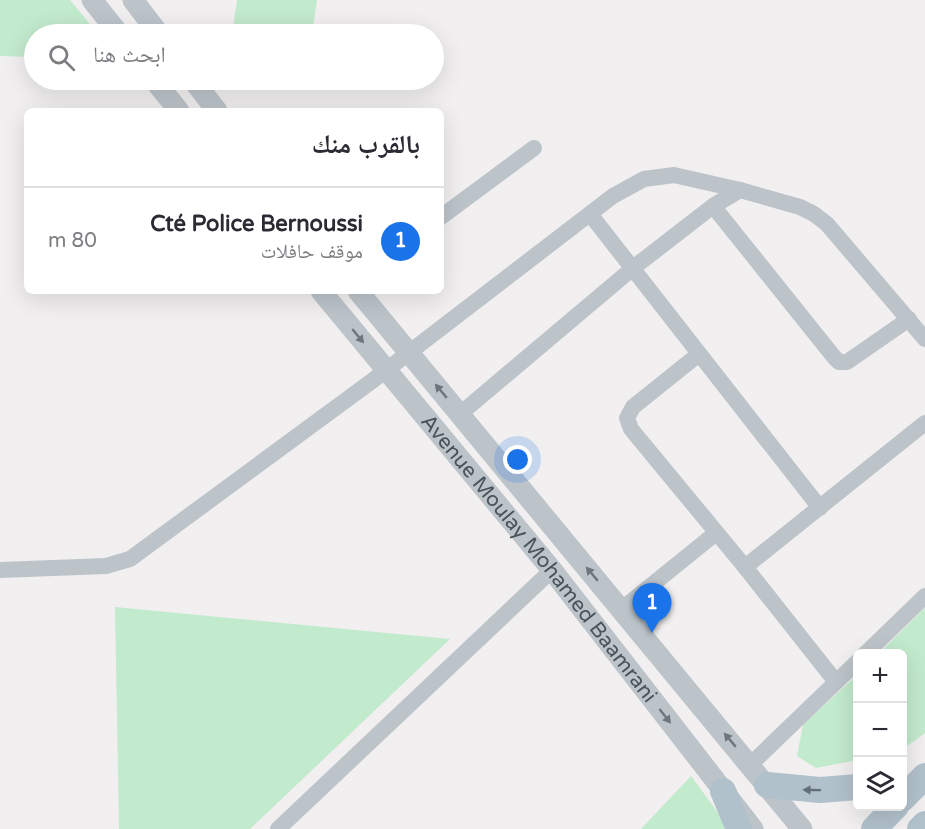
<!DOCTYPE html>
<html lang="ar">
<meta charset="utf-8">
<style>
:root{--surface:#fff;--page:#f2f2f3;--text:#2b2b33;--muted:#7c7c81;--line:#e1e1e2;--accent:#1a73e8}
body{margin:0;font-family:"Varela Round","Noto Naskh Arabic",sans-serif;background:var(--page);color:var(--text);direction:rtl}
.controls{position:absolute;right:18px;bottom:18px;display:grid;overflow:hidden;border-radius:9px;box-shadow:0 6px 24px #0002}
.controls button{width:54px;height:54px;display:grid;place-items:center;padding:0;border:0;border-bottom:2px solid var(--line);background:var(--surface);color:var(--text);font:30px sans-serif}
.you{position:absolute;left:518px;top:460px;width:21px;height:21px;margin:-15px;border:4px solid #fff;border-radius:50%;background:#1a73e8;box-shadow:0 0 0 9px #1a73e833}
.badge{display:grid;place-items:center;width:39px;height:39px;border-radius:50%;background:var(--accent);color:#fff;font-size:20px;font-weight:700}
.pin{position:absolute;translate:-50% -50px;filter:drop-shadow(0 2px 3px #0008)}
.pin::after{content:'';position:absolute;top:32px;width:21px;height:18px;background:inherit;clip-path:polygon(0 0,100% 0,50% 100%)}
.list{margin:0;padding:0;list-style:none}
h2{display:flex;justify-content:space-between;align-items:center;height:78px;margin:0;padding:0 24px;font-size:26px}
h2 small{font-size:20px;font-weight:400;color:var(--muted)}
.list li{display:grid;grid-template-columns:39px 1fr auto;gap:18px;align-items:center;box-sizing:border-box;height:108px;padding:0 24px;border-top:2px solid var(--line)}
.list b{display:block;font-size:22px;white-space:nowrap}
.list p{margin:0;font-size:20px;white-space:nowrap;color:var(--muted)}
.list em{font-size:20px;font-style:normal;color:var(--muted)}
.icon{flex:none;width:33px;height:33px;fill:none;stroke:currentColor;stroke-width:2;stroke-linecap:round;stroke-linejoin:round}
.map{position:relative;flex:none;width:925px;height:829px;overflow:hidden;direction:ltr}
.search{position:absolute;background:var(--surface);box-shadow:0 6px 24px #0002;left:24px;top:24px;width:420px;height:66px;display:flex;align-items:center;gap:15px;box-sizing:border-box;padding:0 21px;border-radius:33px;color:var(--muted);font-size:22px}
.panel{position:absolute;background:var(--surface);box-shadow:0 6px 24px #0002;left:24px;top:108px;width:420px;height:186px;border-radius:9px;direction:rtl}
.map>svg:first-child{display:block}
.green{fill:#c2eacd}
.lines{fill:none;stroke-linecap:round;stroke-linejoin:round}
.minor{stroke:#bcc4ca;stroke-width:16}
.tertiary{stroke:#bcc4ca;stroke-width:21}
.primary{stroke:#b1c1cb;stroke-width:26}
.oneway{fill:#6c767c}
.oneway2{fill:#636f76}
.labels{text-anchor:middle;stroke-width:5;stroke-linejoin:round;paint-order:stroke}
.street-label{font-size:21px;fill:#49545a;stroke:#fff}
</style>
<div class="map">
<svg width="925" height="829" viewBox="0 0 925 829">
<rect width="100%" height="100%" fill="#f1efef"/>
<g class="green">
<polygon points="0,0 70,0 98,34 34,34 34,57 0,56"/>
<polygon points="237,0 317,0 312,34 232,34"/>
<polygon points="115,607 450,639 250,829 119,829"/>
<polygon points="925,608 925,733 903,749 902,654 879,653"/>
<polygon points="857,675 857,760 816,768 797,756 803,725"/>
<polygon points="691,776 727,825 727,829 641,829"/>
</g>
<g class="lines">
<g class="minor">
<polyline points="713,206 834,357 839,362 847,362 909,319"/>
<polyline points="590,214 820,508"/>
<polyline points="441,217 534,148"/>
<polyline points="699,354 633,407 627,418 631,429 745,567 836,682"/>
<polyline points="460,414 633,268 713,206 740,190"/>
<polyline points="745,567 925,423"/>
<polyline points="0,570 106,566 130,559 372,381 613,196 644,179 674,175 740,190 800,207 814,214 827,224 925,339"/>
<polyline points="622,609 716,533"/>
<polyline points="865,654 925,596"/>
<polyline points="750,765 858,661"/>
<polyline points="278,829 552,570"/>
</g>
<g class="tertiary">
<polyline points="92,0 119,34"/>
<polyline points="133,0 159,34"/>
<polyline points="154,80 179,111"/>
<polyline points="193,80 217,111"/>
<path id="s1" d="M 321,291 L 552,570 L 753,829"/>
<polyline points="358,291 802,829"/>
</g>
<g class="primary">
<polyline points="767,785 820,790 858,787"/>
<polyline points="723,791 739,829"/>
<polyline points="902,799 925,776"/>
<polyline points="874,829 896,806"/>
<polyline points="920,829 925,824"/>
</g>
</g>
<defs><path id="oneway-solid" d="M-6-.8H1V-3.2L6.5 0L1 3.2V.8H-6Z" transform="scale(1.5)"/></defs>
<g class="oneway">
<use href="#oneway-solid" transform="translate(358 336) rotate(51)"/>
<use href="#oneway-solid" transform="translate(441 391) rotate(-130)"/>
<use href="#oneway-solid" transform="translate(592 574) rotate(-130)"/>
<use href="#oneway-solid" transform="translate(665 716) rotate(52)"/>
<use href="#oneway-solid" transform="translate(730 740) rotate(-130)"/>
</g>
<use class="oneway2" href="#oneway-solid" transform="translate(812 790) rotate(-179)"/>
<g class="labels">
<g class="street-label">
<text dy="7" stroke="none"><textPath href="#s1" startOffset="345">Avenue Moulay Mohamed Baamrani</textPath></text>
</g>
</g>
</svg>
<div class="controls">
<button>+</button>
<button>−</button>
<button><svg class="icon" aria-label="layers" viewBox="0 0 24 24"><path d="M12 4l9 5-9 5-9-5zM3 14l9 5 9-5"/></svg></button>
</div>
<div class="you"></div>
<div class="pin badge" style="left:652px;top:633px">1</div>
<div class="search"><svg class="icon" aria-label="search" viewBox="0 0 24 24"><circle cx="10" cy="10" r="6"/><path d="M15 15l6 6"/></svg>ابحث هنا</div>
<section class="panel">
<h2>بالقرب منك<small></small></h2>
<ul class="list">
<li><span class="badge">1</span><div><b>Cté Police Bernoussi</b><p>موقف حافلات</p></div><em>80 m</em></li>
</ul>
</section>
</div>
